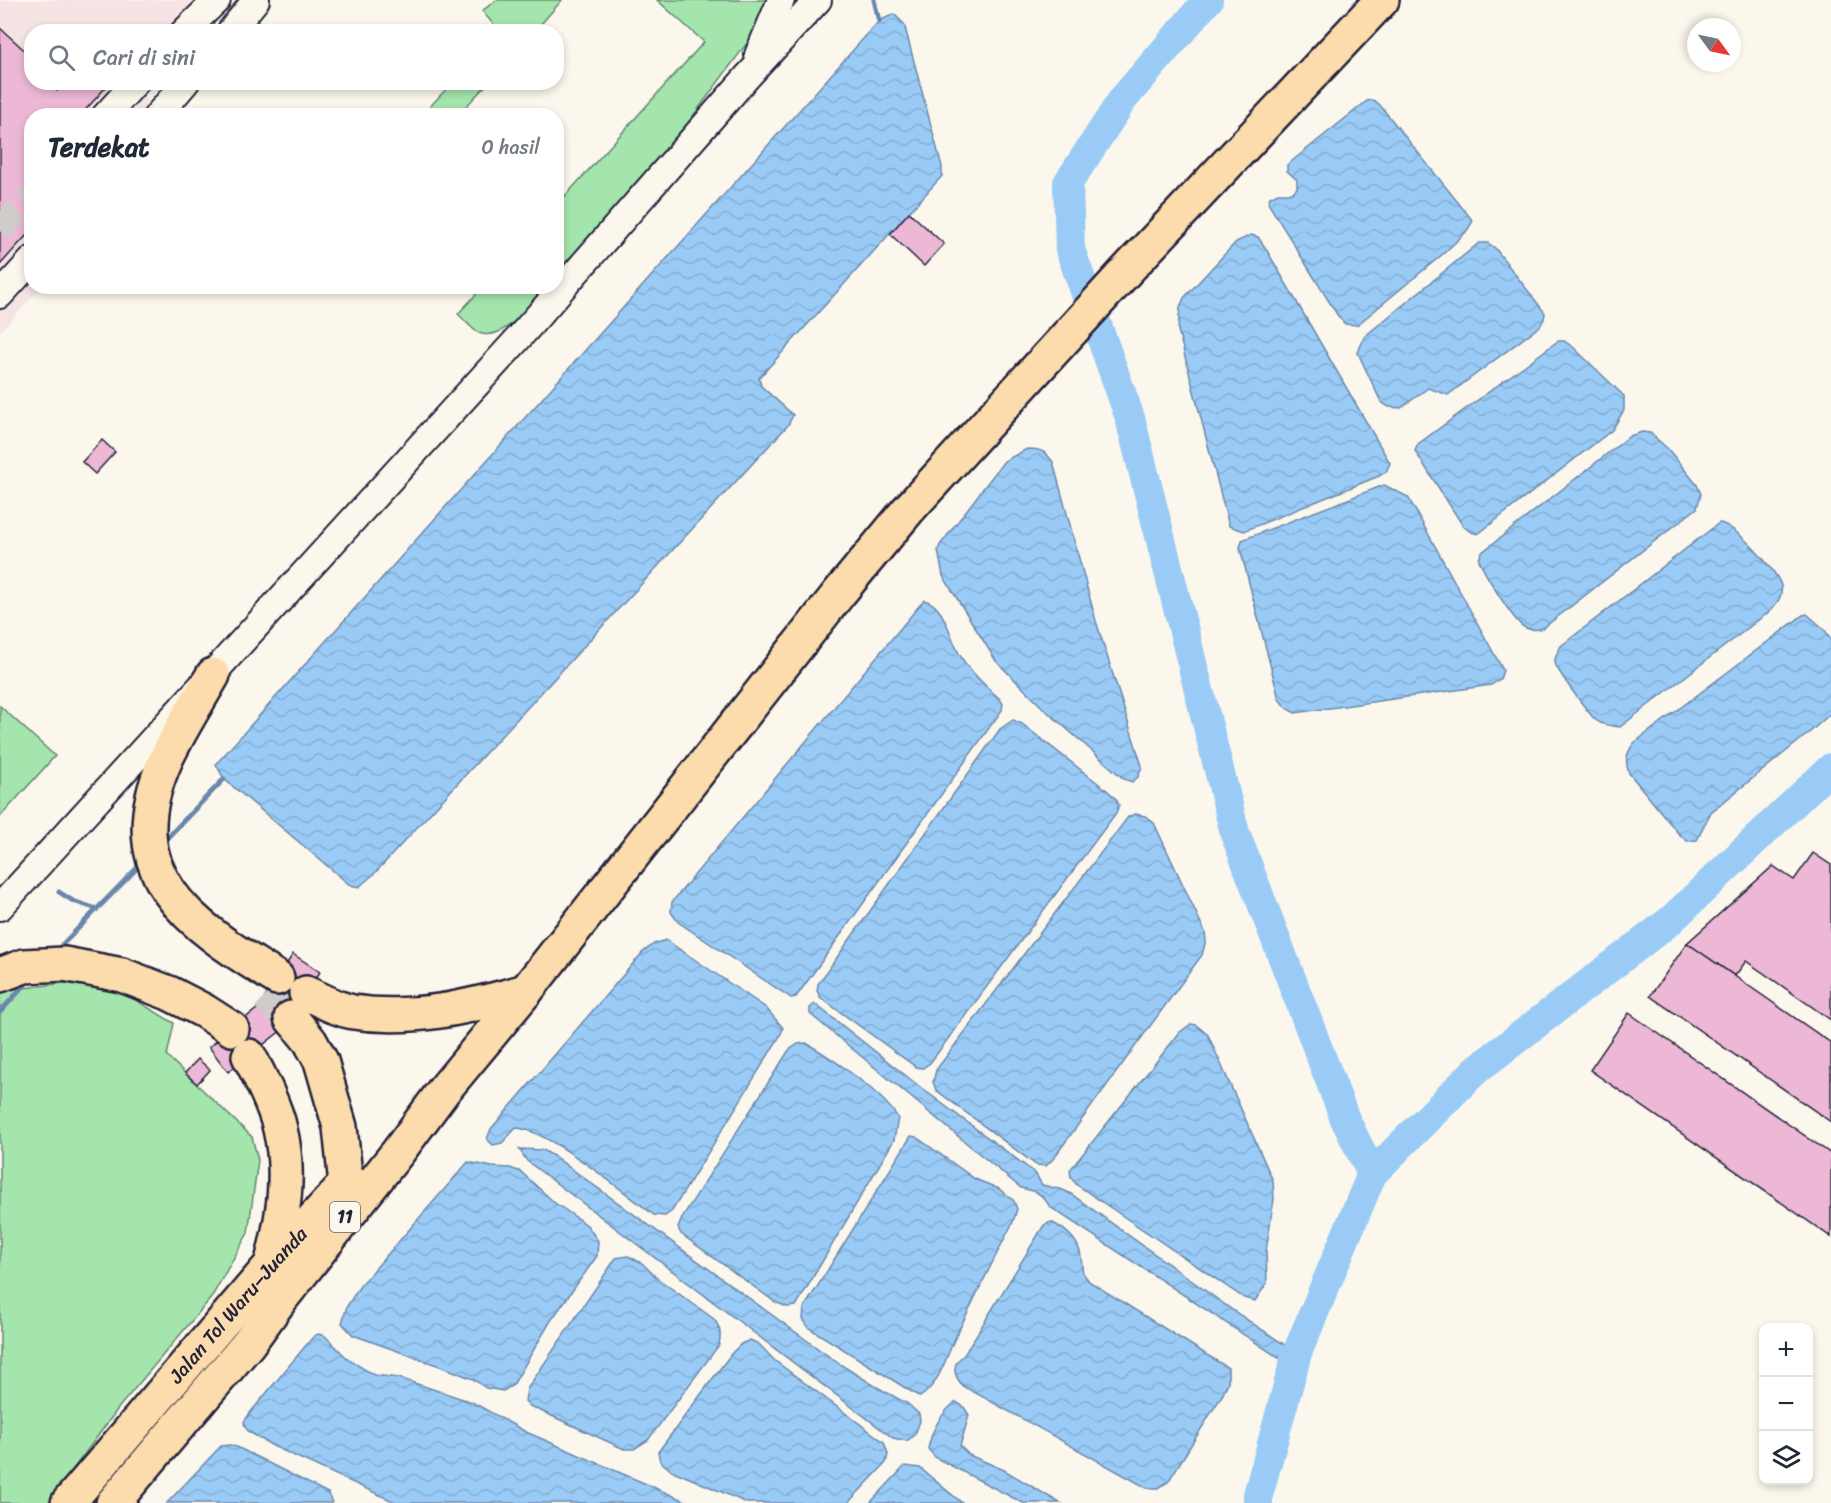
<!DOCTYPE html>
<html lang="id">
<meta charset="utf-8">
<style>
:root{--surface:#fff;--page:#f2f2f3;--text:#1f2937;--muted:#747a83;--line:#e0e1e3}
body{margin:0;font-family:Sriracha,sans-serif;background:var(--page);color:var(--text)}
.controls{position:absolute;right:18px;bottom:18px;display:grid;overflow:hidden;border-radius:12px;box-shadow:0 3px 9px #0003}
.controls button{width:54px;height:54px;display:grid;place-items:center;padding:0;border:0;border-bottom:2px solid var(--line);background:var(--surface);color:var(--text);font:30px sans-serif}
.compass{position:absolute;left:1687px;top:18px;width:54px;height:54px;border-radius:50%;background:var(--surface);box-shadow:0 3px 9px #0003;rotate:123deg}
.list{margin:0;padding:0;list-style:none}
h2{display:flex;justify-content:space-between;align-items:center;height:78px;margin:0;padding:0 24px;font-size:26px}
h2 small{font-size:20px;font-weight:400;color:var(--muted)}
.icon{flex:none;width:33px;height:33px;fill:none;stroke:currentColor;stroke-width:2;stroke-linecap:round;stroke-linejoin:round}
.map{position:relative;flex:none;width:1831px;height:1503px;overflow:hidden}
.search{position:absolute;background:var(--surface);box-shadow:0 3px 9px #0003;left:24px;top:24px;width:540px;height:66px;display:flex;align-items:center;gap:15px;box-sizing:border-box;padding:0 21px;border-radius:24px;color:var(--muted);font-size:22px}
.panel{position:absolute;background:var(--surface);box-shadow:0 3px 9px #0003;left:24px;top:108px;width:540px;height:186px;border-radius:24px}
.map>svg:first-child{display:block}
.built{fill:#f6e4e5}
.grass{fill:#a4e5ad;stroke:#638474;stroke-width:1.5}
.water{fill:url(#water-waves);stroke:#6987ab;stroke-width:1.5}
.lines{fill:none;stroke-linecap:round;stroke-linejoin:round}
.stream{stroke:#6987ab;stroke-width:5}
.river{stroke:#99cbf6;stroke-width:30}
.building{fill:#ecb8d5;stroke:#22223b;stroke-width:1.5}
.minor-tunnel{stroke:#d0ccc9;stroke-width:26;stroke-dasharray:26 13;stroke-linecap:butt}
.highway-tunnel{stroke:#d0ccc9;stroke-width:33;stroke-dasharray:33 16;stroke-linecap:butt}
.minor-casing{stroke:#22223b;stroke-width:30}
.major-casing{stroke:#22223b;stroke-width:38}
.highway-casing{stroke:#22223b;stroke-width:38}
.minor{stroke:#fbf7ec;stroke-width:26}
.major{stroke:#fcdcac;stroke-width:33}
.highway{stroke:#fcdcac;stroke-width:33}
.labels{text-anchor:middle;stroke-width:5;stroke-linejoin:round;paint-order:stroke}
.shield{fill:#fbf7ec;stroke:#636270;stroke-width:1.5}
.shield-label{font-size:18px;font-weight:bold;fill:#22223b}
.street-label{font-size:20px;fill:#22223b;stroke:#fbf7ec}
</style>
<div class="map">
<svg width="1831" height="1503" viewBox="0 0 1831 1503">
<defs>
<pattern id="water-waves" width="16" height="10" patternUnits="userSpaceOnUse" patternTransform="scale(1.5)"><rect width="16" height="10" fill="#99cbf6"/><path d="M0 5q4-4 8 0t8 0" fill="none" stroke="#84aed4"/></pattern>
</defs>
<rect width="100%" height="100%" fill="#fbf7ec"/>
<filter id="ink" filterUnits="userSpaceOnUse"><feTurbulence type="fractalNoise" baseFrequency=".0167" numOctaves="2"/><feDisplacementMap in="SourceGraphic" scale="12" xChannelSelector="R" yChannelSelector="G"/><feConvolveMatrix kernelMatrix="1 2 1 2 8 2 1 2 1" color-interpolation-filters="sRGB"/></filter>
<g filter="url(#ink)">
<polygon class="built" points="0,0 198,0 170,31 32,32 32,82 126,83 164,115 32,116 32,286 42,287 0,332"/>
<g class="grass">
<polygon points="497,0 562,0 534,32 499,31 482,11"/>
<polygon points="657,0 770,0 762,23 673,143 557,273 557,205 704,42"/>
<polygon points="452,83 488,83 458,115 422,115"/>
<path d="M 483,287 L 483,286 L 545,287 C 531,303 504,343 479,333 C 472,330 464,319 458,314 Z"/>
<polygon points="0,706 55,756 0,817"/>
<polygon points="72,982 124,993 174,1023 167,1056 252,1137 258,1160 248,1233 211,1298 120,1406 48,1503 0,1503 0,991"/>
</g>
<g class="water">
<polygon points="894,14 904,24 942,167 942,176 759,378 761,386 793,415 788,425 375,873 359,887 350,885 224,779 216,764 879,21"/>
<polygon points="1373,100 1379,104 1473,221 1466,232 1443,254 1357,325 1345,324 1338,316 1268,203 1270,197 1278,193 1292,193 1297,188 1297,180 1287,171 1287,165 1367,101"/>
<polygon points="1251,235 1258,237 1266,249 1390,463 1386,472 1379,476 1244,531 1229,526 1178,330 1180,307 1184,298 1236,242"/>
<polygon points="1479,243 1488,243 1495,248 1545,313 1544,319 1540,326 1448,395 1428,388 1401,408 1389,407 1381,402 1358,353 1364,337"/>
<polygon points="1558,341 1564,341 1573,347 1624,396 1624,410 1612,430 1478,534 1471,532 1463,526 1415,451 1418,444"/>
<path d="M 1642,432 L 1650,433 L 1668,449 L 1697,485 L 1701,494 L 1697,508 L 1543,628 C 1537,630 1531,631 1524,627 C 1514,622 1484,573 1479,560 L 1481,553 L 1630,436 Z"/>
<path d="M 1027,449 C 1041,449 1045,451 1053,462 L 1096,621 L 1142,766 L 1138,777 L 1132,782 L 1124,779 L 1043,708 L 996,661 L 943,576 L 938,550 L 940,545 L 1004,461 Z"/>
<polygon points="1384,485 1408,497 1503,670 1500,679 1491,685 1295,713 1286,708 1279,699 1240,548 1242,540"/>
<path d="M 1719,523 C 1734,524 1778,571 1781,586 C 1783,597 1776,604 1770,611 L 1620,727 C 1612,726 1604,726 1597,721 C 1591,717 1557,671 1555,663 C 1554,657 1558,651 1561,646 Z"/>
<path d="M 924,600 C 946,605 950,640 961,657 C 971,673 985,686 1000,699 L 1003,704 L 1002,710 L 801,990 L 796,997 L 791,998 L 678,922 L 671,912 L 672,902 Z"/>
<path d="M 1807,614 L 1824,629 L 1831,639 L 1831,713 L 1809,733 L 1711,812 L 1697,840 L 1687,841 L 1678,833 L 1629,773 C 1624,760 1627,753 1634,743 L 1803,615 Z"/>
<polygon points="1013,720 1022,724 1108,791 1116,799 1119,805 1116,813 930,1063 923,1068 916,1067 821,998 817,991 818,984 1000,729"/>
<polygon points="1135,814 1145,816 1154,823 1205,932 1206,940 1202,955 1053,1159 1046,1166 1036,1165 936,1090 933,1082 936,1070 1128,817"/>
<path d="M 666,940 L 766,1008 L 783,1028 L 780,1036 L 672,1211 L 665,1216 L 654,1215 C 626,1194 546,1128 516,1128 L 502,1143 L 493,1145 L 487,1139 L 491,1129 L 643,952 L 654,944 Z"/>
<path d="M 815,1004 L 924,1090 L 1035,1173 L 1042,1185 L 1063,1190 L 1071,1194 L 1231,1309 L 1297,1353 L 1293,1367 L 1050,1207 C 1041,1192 1037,1192 1021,1188 L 810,1014 L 810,1008 Z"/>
<polygon points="1191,1024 1196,1025 1208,1035 1273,1181 1274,1199 1266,1251 1267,1283 1255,1301 1244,1298 1077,1185 1071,1178 1070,1170 1180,1032"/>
<path d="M 806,1043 C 831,1057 884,1094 898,1118 L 894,1140 L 796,1306 L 787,1307 L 775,1302 L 681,1234 L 678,1228 L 683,1216 L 789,1050 L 798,1044 Z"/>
<path d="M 911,1136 L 916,1137 L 975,1179 L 999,1189 L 1014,1201 L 1017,1209 L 1013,1222 C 994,1259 975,1297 957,1334 C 946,1355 941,1383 920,1397 L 809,1328 L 803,1319 L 804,1308 Z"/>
<polygon points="519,1149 543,1150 555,1157 838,1363 875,1386 908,1404 919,1414 920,1421 915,1434 907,1441 893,1438 527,1161"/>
<polygon points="468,1162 492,1167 510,1168 521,1172 555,1203 587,1225 598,1241 597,1256 550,1322 513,1385 503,1391 486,1388 473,1379 448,1369 353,1335 342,1323 347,1306 360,1286"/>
<path d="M 1051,1222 C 1065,1229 1079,1240 1081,1257 C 1083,1271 1080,1271 1090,1282 L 1228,1368 L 1228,1382 L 1223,1394 L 1168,1482 L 1158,1488 L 1147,1488 L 963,1386 C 953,1375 951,1364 964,1355 L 1044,1225 Z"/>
<path d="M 628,1256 L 642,1263 L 657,1278 L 714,1319 C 721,1329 721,1334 719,1345 L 648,1440 L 634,1449 L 624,1449 L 530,1406 L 525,1401 L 527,1389 L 616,1258 Z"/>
<polygon points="318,1334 325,1336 349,1360 374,1375 399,1378 472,1402 526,1432 690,1503 397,1503 273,1446 249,1432 245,1427 244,1422 250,1413 312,1338"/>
<polygon points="750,1340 759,1344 774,1360 884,1442 888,1454 886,1463 848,1503 747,1503 671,1470 660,1461 658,1452 731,1354 741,1344"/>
<path d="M 956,1402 L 964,1407 L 969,1415 L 960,1446 L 969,1455 L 1004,1470 L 1060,1503 L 1023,1503 L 936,1458 L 928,1449 C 931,1432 941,1412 956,1402 Z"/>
<polygon points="230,1445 239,1448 328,1493 332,1503 167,1503 221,1446"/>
<polygon points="905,1466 920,1468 962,1503 870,1503"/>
</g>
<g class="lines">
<g class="stream">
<polyline points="874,0 879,21"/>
<polyline points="163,842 224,779"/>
<polyline points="59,892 73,901 97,909"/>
<polyline points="56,951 142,863"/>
<polyline points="0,1012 31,978"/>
</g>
<g class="river">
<polyline points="1208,0 1123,99 1068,183 1070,249 1130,418 1235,833 1345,1119 1372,1174"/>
<polyline points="1258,1503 1258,1495 1297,1353 1372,1174 1476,1070 1670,921 1831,768"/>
</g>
</g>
<g class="building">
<polygon points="0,28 32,57 32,82 52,82 50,84 57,91 65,82 103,82 107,86 80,116 32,116 32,242 26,236 0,265"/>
<polygon points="909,212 944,244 924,266 890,234"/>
<polygon points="102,440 115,452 95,474 82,462"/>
<polygon points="1813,853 1831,865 1831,1020 1746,961 1735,976 1687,943 1773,866 1794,880"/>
<polygon points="1687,943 1831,1043 1831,1122 1650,996"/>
<polygon points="293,954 320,972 282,1030 228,1072 209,1047 258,1008"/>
<polygon points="1629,1013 1831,1154 1831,1237 1590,1070"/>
<polygon points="198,1059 210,1070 197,1084 185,1073"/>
</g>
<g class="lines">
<polyline class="minor-tunnel" points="0,230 32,195"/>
<polyline class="highway-tunnel" points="266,995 291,1018"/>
<g class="minor-casing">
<g id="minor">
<polyline points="184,32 217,0"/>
<polyline points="230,32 256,0"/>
<polyline points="758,55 781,0"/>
<polyline points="105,116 136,82"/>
<polyline points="157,116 186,82"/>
<polyline points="0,295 32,260"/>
<polyline points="0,907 516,341 747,77 818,0"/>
</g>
</g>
<g class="major-casing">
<polyline id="major" points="526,991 840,592 908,510 1128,269 1382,0"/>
</g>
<g class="highway-casing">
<g id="highway">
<path d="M 213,675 C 197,703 179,731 166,759 C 114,874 189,924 277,978"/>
<polyline points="0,975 24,966 64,964 122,975 169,993 204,1011 232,1029"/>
<path d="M 306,993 C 321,1000 336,1009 353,1012 C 413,1021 469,1007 526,991"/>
<polyline points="291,1018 310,1041 321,1061 340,1127 346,1185 343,1202"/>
<path d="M 249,1056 C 259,1074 276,1109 280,1129 C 291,1174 283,1218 272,1262"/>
<path id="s1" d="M 68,1503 L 272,1264 L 349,1180"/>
<polyline points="113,1503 248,1344 280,1300 398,1152 444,1090 526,991"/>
</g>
</g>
<use href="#minor" class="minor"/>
<use href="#major" class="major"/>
<use href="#highway" class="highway"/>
</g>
</g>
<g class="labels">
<rect class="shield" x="330" y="1202" width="30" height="30" rx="4.5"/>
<g class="shield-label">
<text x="345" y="1223">11</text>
</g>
<g class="street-label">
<text dy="7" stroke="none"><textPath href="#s1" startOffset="261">Jalan Tol Waru–Juanda</textPath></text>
</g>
</g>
</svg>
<div class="controls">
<button>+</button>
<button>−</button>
<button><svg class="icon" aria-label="layers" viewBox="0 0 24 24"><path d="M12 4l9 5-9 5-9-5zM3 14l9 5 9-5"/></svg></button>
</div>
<svg class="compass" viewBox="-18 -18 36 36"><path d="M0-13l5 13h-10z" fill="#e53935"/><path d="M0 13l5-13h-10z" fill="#747a83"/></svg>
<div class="search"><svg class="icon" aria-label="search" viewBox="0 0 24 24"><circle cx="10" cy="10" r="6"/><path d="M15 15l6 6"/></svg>Cari di sini</div>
<section class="panel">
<h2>Terdekat<small>0 hasil</small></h2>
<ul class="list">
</ul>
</section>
</div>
